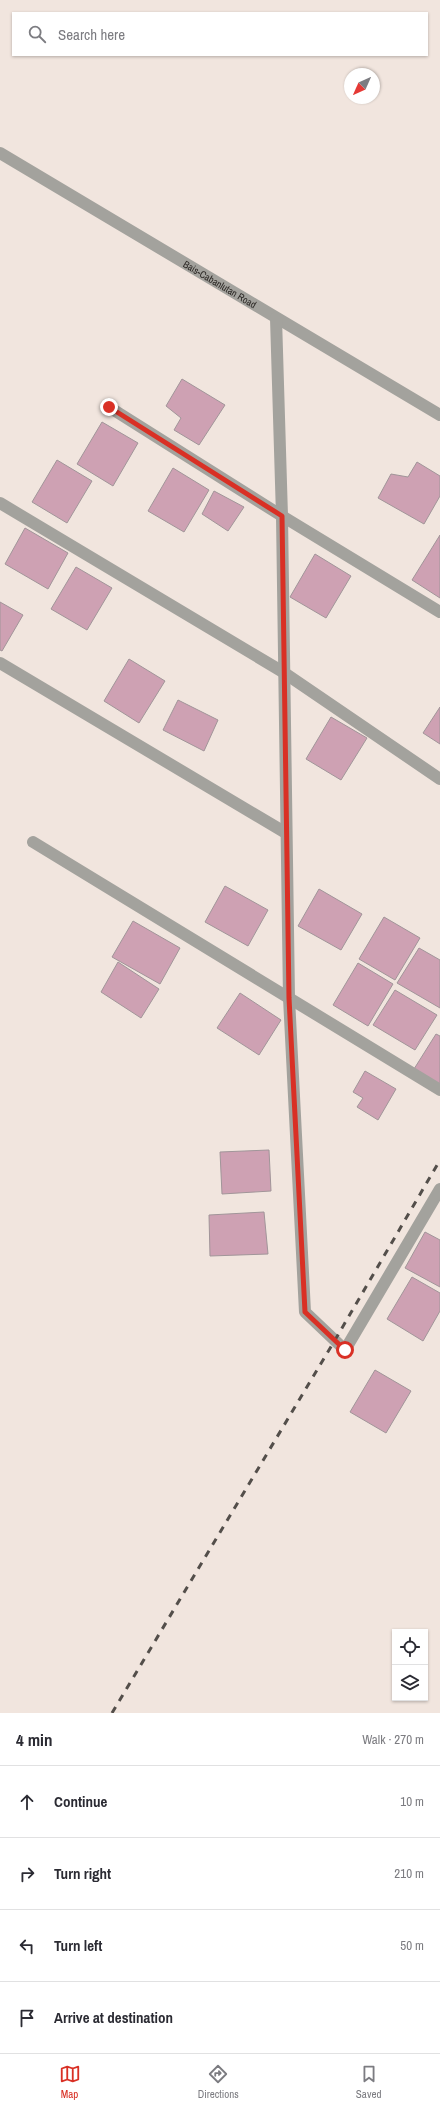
<!DOCTYPE html>
<meta charset="utf-8">
<style>
:root{--surface:#fff;--page:#f2f2f3;--text:#2b2b33;--muted:#7c7c81;--line:#e1e1e2;--accent:#d93025}
body{margin:0;font-family:"Archivo Narrow",sans-serif;background:var(--page);color:var(--text)}
.controls{position:absolute;right:12px;bottom:12px;display:grid;overflow:hidden;border-radius:0px;box-shadow:0 1px 3px #0004}
.controls button{width:36px;height:36px;display:grid;place-items:center;padding:0;border:0;border-bottom:1px solid var(--line);background:var(--surface);color:var(--text);font:20px sans-serif}
.compass{position:absolute;left:344px;top:68px;width:36px;height:36px;border-radius:50%;background:var(--surface);box-shadow:0 1px 3px #0004;rotate:225deg}
.stop{position:absolute;width:12px;height:12px;margin:-9px;border:3px solid #d93025;border-radius:50%;background:#fff}
.stop.end{background:#d93025;border-color:#fff;box-shadow:0 1px 4px #0008}
.list{margin:0;padding:0;list-style:none}
h2{display:flex;justify-content:space-between;align-items:center;height:52px;margin:0;padding:0 16px;font-size:17px}
h2 small{font-size:13px;font-weight:400;color:var(--muted)}
.list li{display:grid;grid-template-columns:26px 1fr auto;gap:12px;align-items:center;box-sizing:border-box;height:72px;padding:0 16px;border-top:1px solid var(--line)}
.list b{display:block;font-size:15px;white-space:nowrap}
.list em{font-size:13px;font-style:normal;color:var(--muted)}
.icon{flex:none;width:22px;height:22px;fill:none;stroke:currentColor;stroke-width:2;stroke-linecap:round;stroke-linejoin:round}
.map{position:relative;flex:none;width:440px;height:1713px;overflow:hidden}
.search{position:absolute;background:var(--surface);box-shadow:0 1px 3px #0004;left:12px;right:12px;top:12px;height:44px;display:flex;align-items:center;gap:10px;box-sizing:border-box;padding:0 14px;border-radius:0px;color:var(--muted);font-size:15px}
.sheet{height:340px;background:var(--surface)}
nav{display:flex;justify-content:space-around;align-items:center;box-sizing:border-box;height:56px;border-top:1px solid var(--line);background:var(--surface);font-size:11px;color:var(--muted)}
nav a{display:grid;justify-items:center;gap:2px}
nav .on{color:var(--accent)}
.map>svg:first-child{display:block}
.building{fill:#cea1b3;stroke:#a19599}
.lines{fill:none;stroke-linecap:round;stroke-linejoin:round}
.street{stroke:#a3a29d;stroke-width:12}
.rail{stroke:#534e4a;stroke-width:3;stroke-dasharray:7 7;stroke-linecap:butt}
.route{stroke:#d93025;stroke-width:5}
.labels{text-anchor:middle;stroke-width:3.5;stroke-linejoin:round;paint-order:stroke}
.street-label{font-size:10px;fill:#2b2724;stroke:#fff}
</style>
<div class="map">
<svg width="440" height="1713" viewBox="0 0 440 1713">
<rect width="100%" height="100%" fill="#f1e5de"/>
<g class="building">
<polygon points="182,379 225,405 199,445 174,430 181,418 166,406"/>
<polygon points="102,422 138,443 113,486 77,464"/>
<polygon points="57,460 92,481 67,523 32,502"/>
<polygon points="417,462 440,476 440,496 424,524 378,498 391,474 408,477"/>
<polygon points="173,468 209,490 184,532 148,511"/>
<polygon points="214,491 244,507 228,531 202,514"/>
<polygon points="25,528 68,553 48,589 5,564"/>
<polygon points="440,535 440,598 412,580"/>
<polygon points="315,554 351,576 326,618 290,597"/>
<polygon points="76,567 112,588 87,630 51,609"/>
<polygon points="0,602 23,615 2,651 0,650"/>
<polygon points="129,659 165,681 139,723 104,701"/>
<polygon points="178,700 218,720 204,751 163,730"/>
<polygon points="440,707 440,744 423,733"/>
<polygon points="331,717 367,738 341,780 306,759"/>
<polygon points="225,886 268,910 248,946 205,922"/>
<polygon points="319,889 362,914 341,950 298,926"/>
<polygon points="384,917 420,938 395,980 359,959"/>
<polygon points="133,921 180,948 160,984 112,957"/>
<polygon points="419,948 440,960 440,1008 397,983"/>
<polygon points="118,962 159,989 141,1018 101,992"/>
<polygon points="358,963 393,984 368,1026 333,1005"/>
<polygon points="395,990 437,1015 415,1050 373,1025"/>
<polygon points="240,993 281,1020 259,1055 217,1028"/>
<polygon points="436,1034 440,1036 440,1085 414,1069"/>
<polygon points="365,1071 396,1089 378,1120 357,1107 363,1098 353,1092"/>
<polygon points="269,1150 271,1191 222,1194 220,1152"/>
<polygon points="264,1212 268,1254 210,1256 209,1215"/>
<polygon points="425,1232 440,1240 440,1287 405,1268"/>
<polygon points="412,1277 440,1293 440,1311 423,1341 387,1319"/>
<polygon points="375,1370 411,1391 386,1433 350,1412"/>
</g>
<g class="lines">
<g class="street">
<path id="s1" d="M 0,153 L 440,415"/>
<polyline points="276,318 282,516 289,998 305,1312 345,1350 440,1189"/>
<polyline points="109,407 282,516 440,612"/>
<polyline points="0,503 283,672 440,779"/>
<polyline points="0,663 286,833"/>
<polyline points="33,842 440,1090"/>
</g>
<polyline class="rail" points="112,1713 335,1340 440,1160"/>
</g>
<g class="lines">
<polyline class="route" points="109,407 282,516 289,998 305,1312 345,1350"/>
</g>
<g class="labels">
<g class="street-label">
<text dy="4" stroke="none"><textPath href="#s1" startOffset="256">Bais-Cabanlutan Road</textPath></text>
</g>
</g>
</svg>
<div class="controls">
<button><svg class="icon" aria-label="locate" viewBox="0 0 24 24"><circle cx="12" cy="12" r="6"/><path d="M12 2v4M12 18v4M2 12h4M18 12h4"/></svg></button>
<button><svg class="icon" aria-label="layers" viewBox="0 0 24 24"><path d="M12 4l9 5-9 5-9-5zM3 14l9 5 9-5"/></svg></button>
</div>
<svg class="compass" viewBox="-18 -18 36 36"><path d="M0-13l5 13h-10z" fill="#e53935"/><path d="M0 13l5-13h-10z" fill="#7c7c81"/></svg>
<div class="stop" style="left:345px;top:1350px"></div>
<div class="stop end" style="left:109px;top:407px"></div>
<div class="search"><svg class="icon" aria-label="search" viewBox="0 0 24 24"><circle cx="10" cy="10" r="6"/><path d="M15 15l6 6"/></svg>Search here</div>
</div>
<section class="sheet">
<h2>4 min<small>Walk · 270 m</small></h2>
<ul class="list">
<li><svg class="icon" aria-label="ahead" viewBox="0 0 24 24"><path d="M12 20V5M6 11l6-6 6 6"/></svg><div><b>Continue</b></div><em>10 m</em></li>
<li><svg class="icon" aria-label="right" viewBox="0 0 24 24"><path d="M7 20v-9h11M14 6l5 5-5 5"/></svg><div><b>Turn right</b></div><em>210 m</em></li>
<li><svg class="icon" aria-label="left" viewBox="0 0 24 24"><path d="M17 20v-9H6M10 6l-5 5 5 5"/></svg><div><b>Turn left</b></div><em>50 m</em></li>
<li><svg class="icon" aria-label="arrive" viewBox="0 0 24 24"><path d="M6 21V4h12l-3 4 3 4H6"/></svg><div><b>Arrive at destination</b></div></li>
</ul>
</section>
<nav>
<a class="on"><svg class="icon" aria-label="map" viewBox="0 0 24 24"><path d="M3 6l6-2 6 2 6-2v14l-6 2-6-2-6 2zM9 4v14M15 6v14"/></svg>Map</a>
<a><svg class="icon" aria-label="directions" viewBox="0 0 24 24"><path d="M12 3l9 9-9 9-9-9zM9 14v-3h6M13 9l2 2-2 2"/></svg>Directions</a>
<a><svg class="icon" aria-label="saved" viewBox="0 0 24 24"><path d="M7 4h10v16l-5-4-5 4z"/></svg>Saved</a>
</nav>
